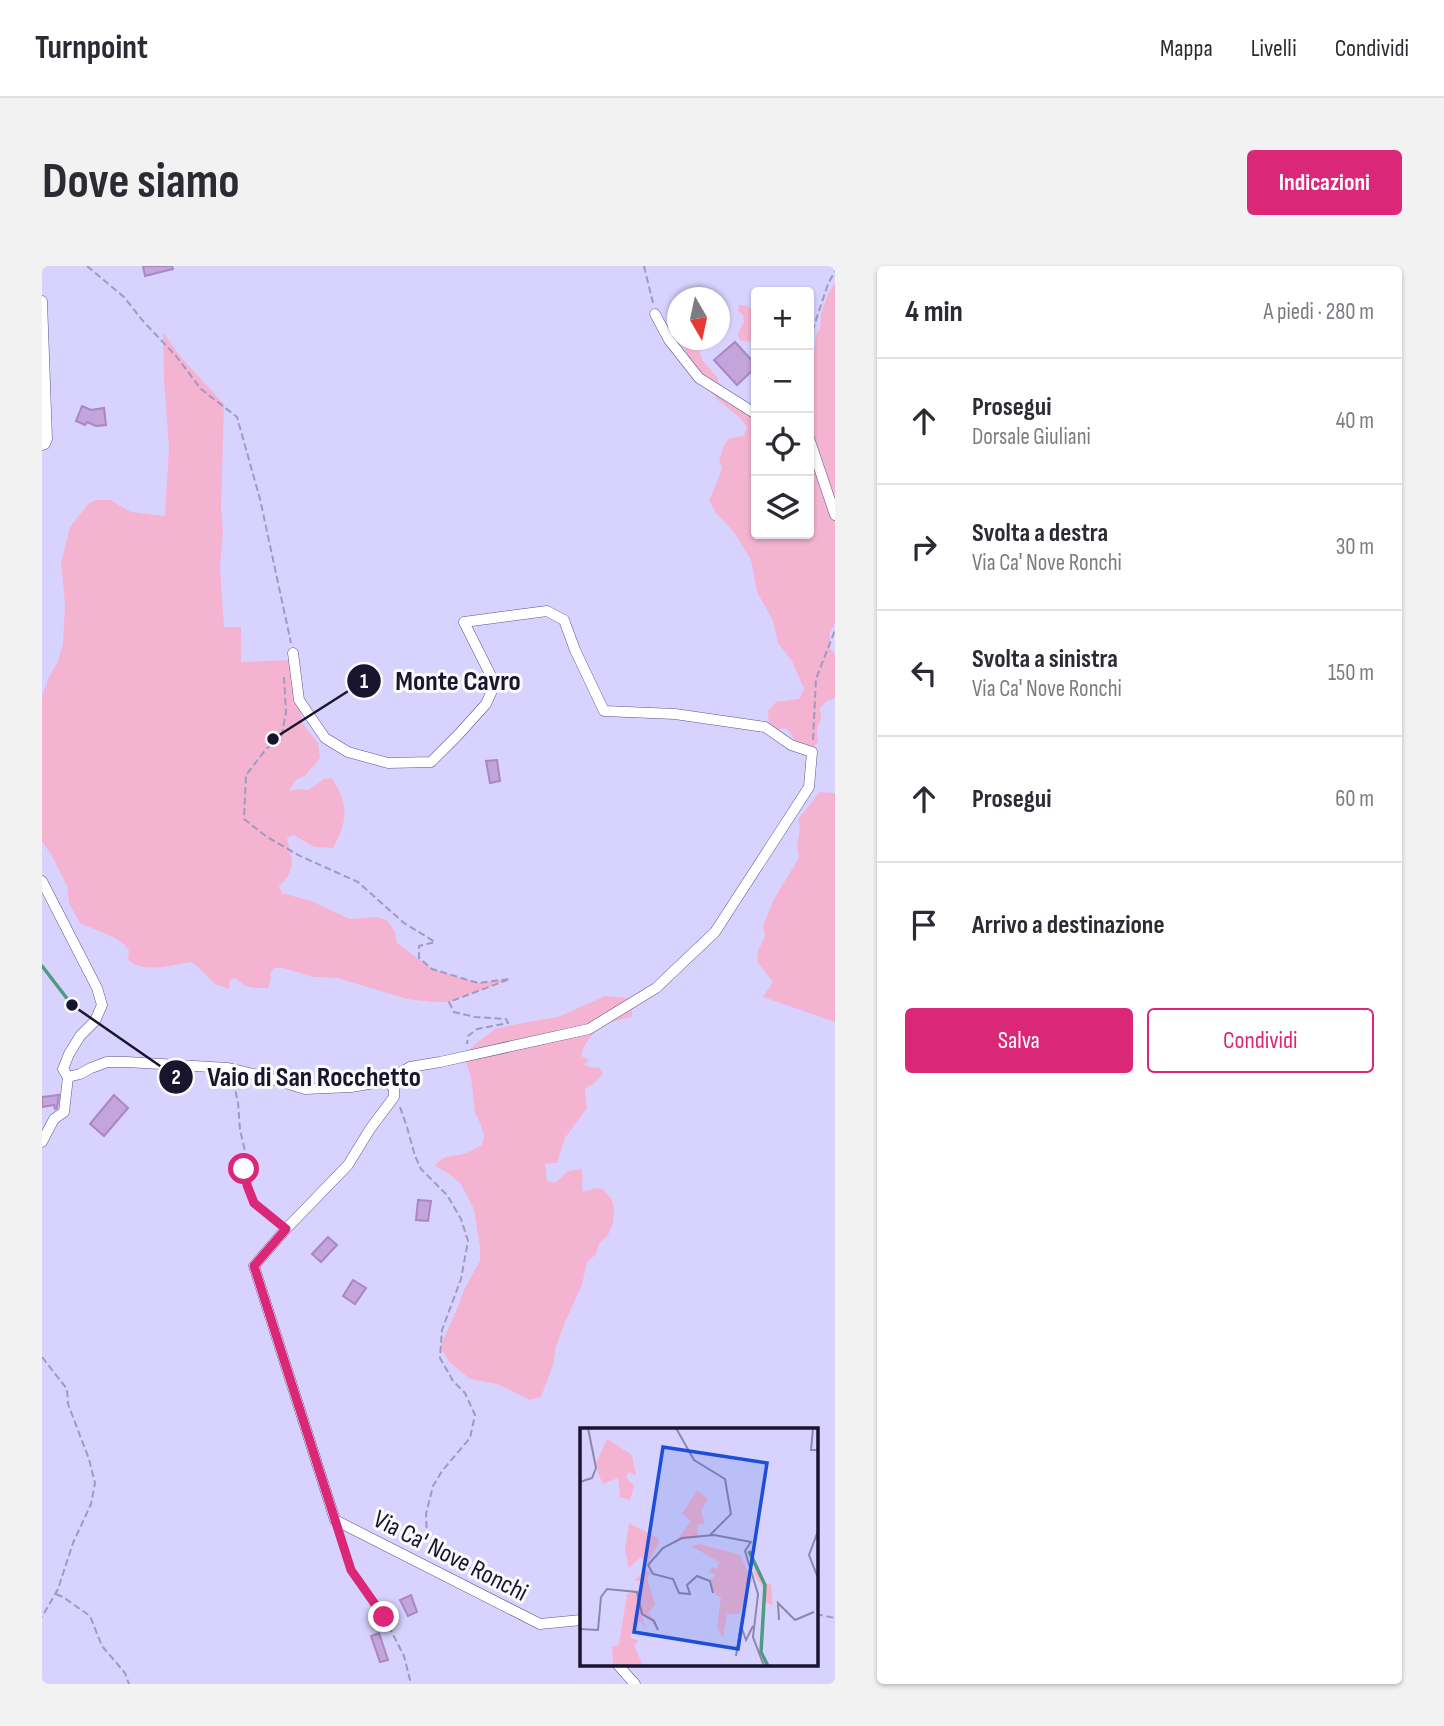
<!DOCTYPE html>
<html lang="it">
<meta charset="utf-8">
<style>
:root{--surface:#fff;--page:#f2f2f3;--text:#2b2b33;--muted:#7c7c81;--line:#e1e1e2;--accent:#db2777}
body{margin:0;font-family:"Sofia Sans Condensed",sans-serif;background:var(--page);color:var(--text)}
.controls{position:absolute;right:21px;top:21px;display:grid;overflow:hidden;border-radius:7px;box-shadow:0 2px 5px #0004}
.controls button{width:63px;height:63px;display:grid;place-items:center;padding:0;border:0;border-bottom:2px solid var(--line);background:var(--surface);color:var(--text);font:35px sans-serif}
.compass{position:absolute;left:625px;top:21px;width:63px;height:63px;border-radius:50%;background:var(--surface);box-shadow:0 2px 5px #0004;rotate:171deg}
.stop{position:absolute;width:21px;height:21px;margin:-16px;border:5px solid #db2777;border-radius:50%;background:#fff}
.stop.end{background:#db2777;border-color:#fff;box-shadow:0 2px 7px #0008}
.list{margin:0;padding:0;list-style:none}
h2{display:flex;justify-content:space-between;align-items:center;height:91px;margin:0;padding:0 28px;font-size:30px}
h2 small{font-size:23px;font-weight:400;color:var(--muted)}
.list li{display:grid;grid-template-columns:46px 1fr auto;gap:21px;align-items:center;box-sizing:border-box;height:126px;padding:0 28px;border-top:2px solid var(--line)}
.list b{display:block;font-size:26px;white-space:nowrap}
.list p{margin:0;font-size:23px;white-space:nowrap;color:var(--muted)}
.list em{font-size:23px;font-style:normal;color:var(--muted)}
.actions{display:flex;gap:14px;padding:21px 28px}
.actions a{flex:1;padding:16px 0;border:2px solid var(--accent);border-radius:7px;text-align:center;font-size:24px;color:var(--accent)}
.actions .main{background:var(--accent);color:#fff}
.icon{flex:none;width:38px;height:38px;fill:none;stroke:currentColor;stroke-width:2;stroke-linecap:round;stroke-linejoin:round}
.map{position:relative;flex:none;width:793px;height:1418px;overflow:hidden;border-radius:7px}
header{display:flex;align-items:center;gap:42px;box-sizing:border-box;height:98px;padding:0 35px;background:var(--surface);border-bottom:2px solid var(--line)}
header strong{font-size:33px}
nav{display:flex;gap:38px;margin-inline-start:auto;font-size:24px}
.intro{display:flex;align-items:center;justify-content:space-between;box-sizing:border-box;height:168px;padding:0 42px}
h1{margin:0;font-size:49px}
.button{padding:18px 32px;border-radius:7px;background:var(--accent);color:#fff;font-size:24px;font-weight:700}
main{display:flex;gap:42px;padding:0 42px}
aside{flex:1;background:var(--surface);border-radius:7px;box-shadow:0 2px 5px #0004}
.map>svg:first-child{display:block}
.green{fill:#f4b4d1}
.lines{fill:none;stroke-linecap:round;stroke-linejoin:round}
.stream{stroke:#509a82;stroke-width:3.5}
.building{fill:#c4a5db;stroke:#aa86c4;stroke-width:2}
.minor-casing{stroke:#5d528f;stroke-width:11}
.path{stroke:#9f9ac0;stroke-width:2;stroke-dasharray:7 3.5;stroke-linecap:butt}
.minor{stroke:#fff;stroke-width:10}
.route{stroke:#db2777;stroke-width:9}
.labels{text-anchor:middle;stroke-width:6;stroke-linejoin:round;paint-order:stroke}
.street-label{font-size:26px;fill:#1a152f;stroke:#fafafa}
.inset-river{fill:none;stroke:#509a82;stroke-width:3.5}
.inset-road{fill:none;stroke:#8c87ab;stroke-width:2}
.view{fill:#1d4ed8;fill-opacity:0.15;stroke:#1d4ed8;stroke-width:3.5}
.inset-edge{fill:none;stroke:#1a152f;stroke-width:3.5}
.leader{fill:none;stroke:#1a152f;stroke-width:2.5}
.callout-dot{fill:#1a152f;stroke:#fafafa;stroke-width:2.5}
.mark-label{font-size:21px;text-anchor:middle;font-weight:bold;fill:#fff}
.callout-label{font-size:28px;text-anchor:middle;font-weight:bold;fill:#1a152f;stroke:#fafafa;stroke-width:6;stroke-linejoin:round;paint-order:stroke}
</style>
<header>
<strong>Turnpoint</strong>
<nav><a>Mappa</a><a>Livelli</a><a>Condividi</a></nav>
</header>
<div class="intro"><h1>Dove siamo</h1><a class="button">Indicazioni</a></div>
<main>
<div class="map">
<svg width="793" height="1418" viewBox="0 0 793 1418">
<rect width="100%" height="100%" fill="#d8d3fe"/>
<g class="green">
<path d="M 793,17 L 793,357 L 788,367 L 788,382 L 793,389 L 793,432 L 785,435 L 778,442 L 779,453 L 775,463 L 776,476 L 769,484 C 748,479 756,472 743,462 L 727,465 L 726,445 L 734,436 L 757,433 L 762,423 L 750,395 L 736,377 L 731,355 L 715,326 L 709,294 L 692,266 L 674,247 L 667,235 L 680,203 L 677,192 C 681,187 681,178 686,174 C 689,171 697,171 701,170 L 704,165 L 705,161 L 698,152 L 676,134 L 659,114 L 650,100 L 639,74 L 655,74 L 660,94 L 676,112 L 676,116 L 691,130 L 714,142 L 714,268 L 767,268 L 767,158 L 771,155 L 767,148 L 767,92 L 772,86 L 774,70 L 778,62 L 779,48 L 786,28 Z"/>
<path d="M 697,39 L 704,39 L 714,46 L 714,78 L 710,76 L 699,75 C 693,68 698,64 702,56 L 701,49 L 696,45 Z"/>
<path d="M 121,66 L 138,90 L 182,138 L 179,243 L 181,264 L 178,302 L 182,361 L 199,361 L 199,396 L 250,394 L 252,415 L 261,458 L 276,477 L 278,492 L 264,509 L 254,514 L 247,525 L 258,523 L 266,524 L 282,513 L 290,512 C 307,539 306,555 291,582 L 272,581 L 252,569 L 245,572 C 250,594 255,603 237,620 L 240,627 L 269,635 L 308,653 L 334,651 L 345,654 L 353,666 L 355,677 L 390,703 L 436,717 L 468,713 L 407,736 L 391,736 L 365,733 L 295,712 L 272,711 L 241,702 L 232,702 L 228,707 L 229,712 L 226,722 C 211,722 204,722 193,712 L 188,714 L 187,723 L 173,718 L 155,700 L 149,696 C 130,699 102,708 86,694 L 87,685 L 83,679 L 71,671 L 38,657 L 27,637 L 25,620 L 9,588 L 0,576 L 0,430 L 7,411 L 16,395 L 21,378 L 23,338 L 19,297 L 28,261 L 47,237 L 54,234 L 68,234 L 89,246 L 123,250 L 127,182 L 122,114 Z"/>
<polygon points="778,526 793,527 793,756 721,731 731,716 715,696 716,685 723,670 721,660 732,633 757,592 755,580 758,562 756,553"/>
<path d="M 563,730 L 586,732 L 590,741 L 590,751 C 566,755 546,764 539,790 L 547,794 L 542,799 L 551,802 L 557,801 L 561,808 L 552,817 L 543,823 L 545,842 L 523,872 L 515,897 L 503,898 L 505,915 L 513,917 L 526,905 L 539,903 C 543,912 538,918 541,926 L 553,922 L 561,923 L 570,934 L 572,943 L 571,957 L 566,969 L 557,978 L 554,988 L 545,996 L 540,1019 L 524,1054 L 514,1080 L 511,1099 L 499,1131 L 488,1134 L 455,1118 L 428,1113 L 408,1097 L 398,1081 L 416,1041 L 422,1024 L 438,995 L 438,982 L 432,943 L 419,918 L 407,908 L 393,900 C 401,887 412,892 424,887 C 429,885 435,882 440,879 L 442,871 L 439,859 L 433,847 L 429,811 L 422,790 L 433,778 L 453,763 L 485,756 L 516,751 Z"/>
</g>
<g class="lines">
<polyline class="stream" points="0,700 30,739"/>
</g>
<g class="building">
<polygon points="101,0 130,0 131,3 103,10"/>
<polygon points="693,76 714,99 714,101 695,119 672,94"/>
<polygon points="40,140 49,144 62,142 64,159 54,160 45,156 43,159 34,155"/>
<polygon points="455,494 458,515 448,517 444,495"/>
<polygon points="17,829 15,842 13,843 12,839 0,841 0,831"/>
<polygon points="72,829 86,842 62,870 48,858"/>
<polygon points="376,934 389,935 386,955 374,954"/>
<polygon points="286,971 295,979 279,996 270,988"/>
<polygon points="311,1014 324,1022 313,1038 301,1030"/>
<polygon points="369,1329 375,1346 366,1350 358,1334"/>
<polygon points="337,1367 346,1394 338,1396 329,1370"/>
</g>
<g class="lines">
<g class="minor-casing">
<g id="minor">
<polyline points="0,35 5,173 3,178 0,179"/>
<polyline points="613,48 627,74 657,112 714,148"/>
<polyline points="767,172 793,249"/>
<polyline points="0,615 55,722 60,739 53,755 38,770 27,788 21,803 26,811 38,808 49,802 65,796 85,796 186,802 220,810 263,823 309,821 344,815 368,801 398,796 547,763 614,722 673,666 767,521 770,486 749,479 723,461 633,448 562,445 533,384 522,354 505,345 422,356 453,418 444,438 416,469 389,496 346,497 306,486 283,472 257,434 251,387"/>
<polyline points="344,815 352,822 352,831 328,863 306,899 244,963 212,1000 293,1254 498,1358 539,1354"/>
<polyline points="0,876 12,853 22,846 26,811"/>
<polyline points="576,1399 593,1418"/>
</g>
</g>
<g class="path">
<polyline points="45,0 82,31 101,55 134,90 159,123 195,151 218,233 249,377"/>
<polyline points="602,0 611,37"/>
<polyline points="767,75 786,18 793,5"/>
<polyline points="242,411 244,446 239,474 225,482 204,509 202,553 225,571 258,590 316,616 362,657 393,676 377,680 377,692 390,703 436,717 468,713 407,736 412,746 433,751 464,753 466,757 435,763 426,770 425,778"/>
<polyline points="771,474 774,413 793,364"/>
<polyline points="191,815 196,836 198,864 203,885 202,903 205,919 212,937 235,955"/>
<polyline points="358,841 365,861 373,890 379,903 405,929 419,953 426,975 419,1013 400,1064 398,1092 411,1115 423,1127 433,1149 428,1172 400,1205 391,1220 384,1248 385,1272 444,1313 454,1323"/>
<polyline points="0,1091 25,1123 26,1138 47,1193 53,1217 49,1238 31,1277 16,1323 0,1351"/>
<polyline points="298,1268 309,1304 342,1351 362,1390 369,1418"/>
<polyline points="14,1328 21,1331 48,1350 60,1380 83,1407 87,1418"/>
<polyline points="774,1348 793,1352"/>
</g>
<use href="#minor" class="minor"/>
</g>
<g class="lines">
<polyline class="route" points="202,903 205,919 212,937 244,963 212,1000 309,1304 342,1351"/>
</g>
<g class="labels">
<g class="street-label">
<text transform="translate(409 1289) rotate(27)" y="9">Via Ca' Nove Ronchi</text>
</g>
</g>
<g transform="translate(538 1162)">
<rect width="238" height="238" fill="#d8d3fe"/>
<path d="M 27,11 L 52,27 L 56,48 L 49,44 L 46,49 L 54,58 L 50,72 L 40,69 L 38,50 L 23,56 L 18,45 L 16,35 ZM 117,62 L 128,71 L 121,83 L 125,95 L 118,97 L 117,110 L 96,113 L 111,93 L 102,86 ZM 49,95 L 78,110 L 79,115 L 67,136 L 61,129 L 49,140 L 45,122 ZM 120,116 L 160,127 L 172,152 L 159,186 L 147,186 L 143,210 L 137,199 L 141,170 L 133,164 L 131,151 L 136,147 L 129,144 L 132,139 L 137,141 L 139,134 L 111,118 ZM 176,136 L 182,157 L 191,156 L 193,177 L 184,174 L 183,160 L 174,146 ZM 66,142 L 72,145 L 67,150 L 75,176 L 69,185 L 74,192 L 76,201 L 70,190 L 60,185 L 67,201 L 60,193 L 50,209 L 59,213 L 54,217 L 63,238 L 33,238 L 32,219 L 39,216 L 47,166 L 58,163 L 62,154 L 54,152 Z" fill="#f4b4d1"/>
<path class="inset-river" d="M 169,123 L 185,157 L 181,224 L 188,238"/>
<path class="inset-road" d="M 96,0 L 114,32 L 145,51 L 151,86 L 130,107M 233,0 L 231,22 L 238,22M 0,54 L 12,50 L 16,40 L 8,0M 238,103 L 229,127 L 238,150M 133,165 L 130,153 L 117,148 L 107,157 L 110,166 L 99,165 L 93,151 L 73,146 L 68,137 L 83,120 L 102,110 L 134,107 L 171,114 L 165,123 L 178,166 L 173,209 L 184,238M 199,192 L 198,175 L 215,192 L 234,184M 0,201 L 18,202 L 21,169 L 27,161 L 57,164 L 62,186 L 74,193 L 78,202M 156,228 L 161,198 L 166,212 L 173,198"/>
<path class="view" d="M 83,19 L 187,35 L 158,221 L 54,204 Z"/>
<rect width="238" height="238" class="inset-edge"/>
</g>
<path class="leader" d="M231 473L322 415M30 739L134 811"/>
<g class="callout-dot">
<circle cx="231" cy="473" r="7"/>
<circle cx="30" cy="739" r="7"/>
<circle cx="322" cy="415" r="18"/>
<circle cx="134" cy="811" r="18"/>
</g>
<g class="mark-label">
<text x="322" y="422">1</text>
<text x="134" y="818">2</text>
</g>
<g class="callout-label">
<text x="416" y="424">Monte Cavro</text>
<text x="272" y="820">Vaio di San Rocchetto</text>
</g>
</svg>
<div class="controls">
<button>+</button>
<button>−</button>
<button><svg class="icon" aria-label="locate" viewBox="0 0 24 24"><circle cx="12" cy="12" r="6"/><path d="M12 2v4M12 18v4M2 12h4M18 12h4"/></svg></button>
<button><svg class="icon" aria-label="layers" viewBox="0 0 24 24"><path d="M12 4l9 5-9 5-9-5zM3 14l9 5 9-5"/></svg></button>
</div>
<svg class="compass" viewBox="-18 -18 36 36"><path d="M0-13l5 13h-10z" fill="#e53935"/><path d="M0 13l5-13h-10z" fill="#7c7c81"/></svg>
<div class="stop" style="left:202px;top:903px"></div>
<div class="stop end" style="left:342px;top:1351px"></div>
</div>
<aside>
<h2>4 min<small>A piedi · 280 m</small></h2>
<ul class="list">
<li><svg class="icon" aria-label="ahead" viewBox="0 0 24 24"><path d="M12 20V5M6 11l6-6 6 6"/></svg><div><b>Prosegui</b><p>Dorsale Giuliani</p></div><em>40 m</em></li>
<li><svg class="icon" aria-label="right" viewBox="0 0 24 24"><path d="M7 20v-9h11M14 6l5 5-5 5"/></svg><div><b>Svolta a destra</b><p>Via Ca' Nove Ronchi</p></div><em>30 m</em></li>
<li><svg class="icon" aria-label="left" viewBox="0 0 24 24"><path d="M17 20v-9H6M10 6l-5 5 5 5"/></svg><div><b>Svolta a sinistra</b><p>Via Ca' Nove Ronchi</p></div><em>150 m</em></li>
<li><svg class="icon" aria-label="ahead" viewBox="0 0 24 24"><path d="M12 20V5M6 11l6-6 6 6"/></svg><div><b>Prosegui</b></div><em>60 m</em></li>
<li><svg class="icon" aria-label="arrive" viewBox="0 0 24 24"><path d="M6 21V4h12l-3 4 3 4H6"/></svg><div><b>Arrivo a destinazione</b></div></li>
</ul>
<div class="actions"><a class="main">Salva</a><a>Condividi</a></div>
</aside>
</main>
